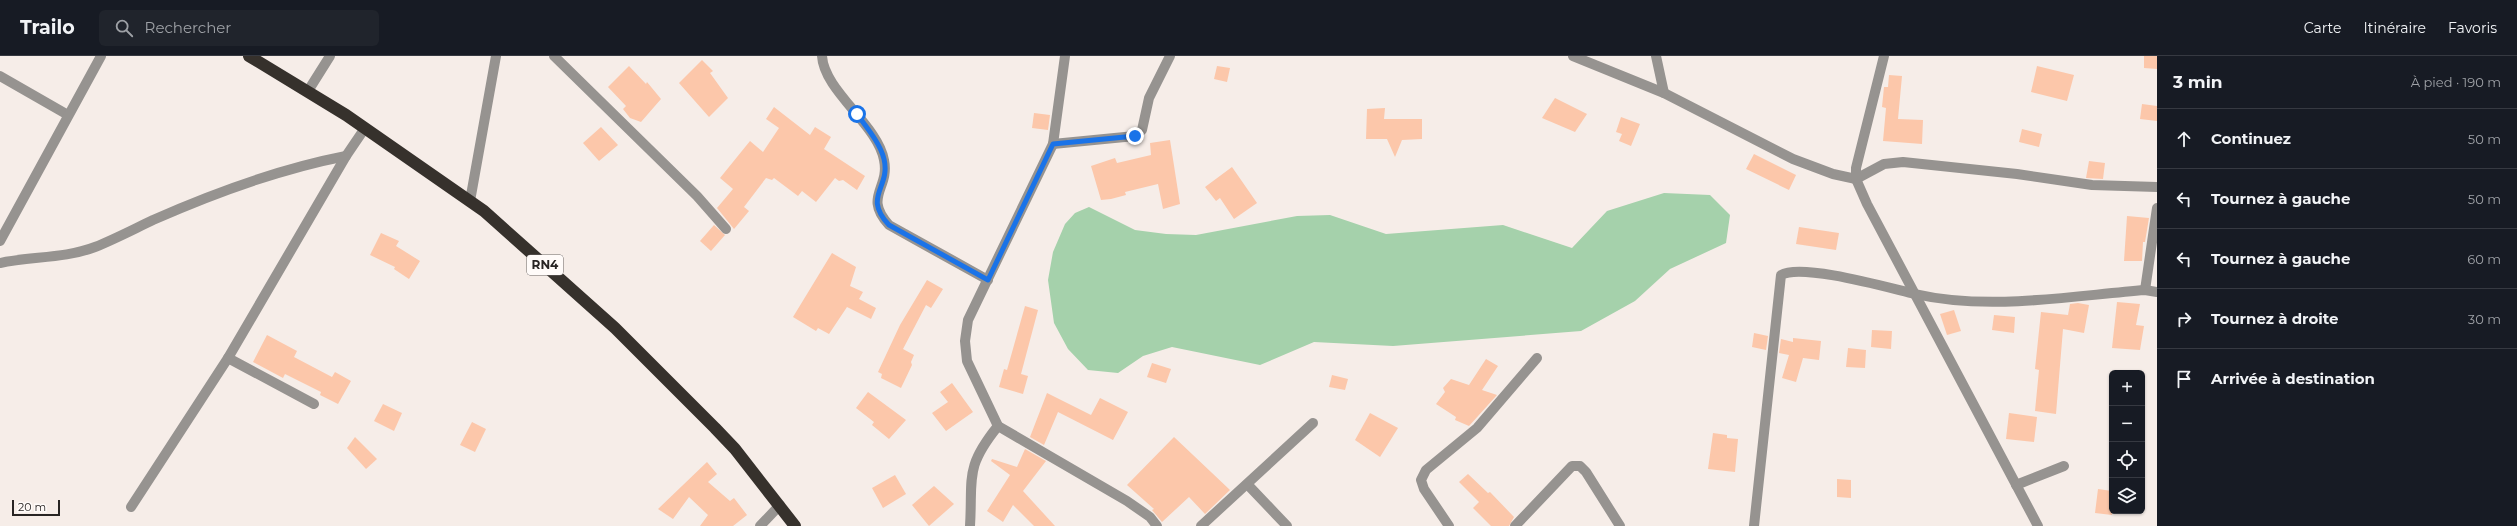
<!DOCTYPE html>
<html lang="fr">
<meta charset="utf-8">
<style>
:root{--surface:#171b24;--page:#20242c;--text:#f1f3f6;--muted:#9ea1a6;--line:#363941}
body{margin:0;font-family:Montserrat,sans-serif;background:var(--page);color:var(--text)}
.controls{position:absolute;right:12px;bottom:12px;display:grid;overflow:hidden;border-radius:6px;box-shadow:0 1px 3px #0004}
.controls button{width:36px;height:36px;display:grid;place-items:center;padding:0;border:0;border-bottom:1px solid var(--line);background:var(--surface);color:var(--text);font:20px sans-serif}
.scale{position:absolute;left:12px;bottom:10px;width:48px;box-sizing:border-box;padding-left:4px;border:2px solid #282423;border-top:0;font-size:11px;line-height:14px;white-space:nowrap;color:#282423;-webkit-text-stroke:3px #fffbf9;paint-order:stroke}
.stop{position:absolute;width:12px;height:12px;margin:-9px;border:3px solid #1a73e8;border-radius:50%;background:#fff}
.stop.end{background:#1a73e8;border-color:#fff;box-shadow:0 1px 4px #0008}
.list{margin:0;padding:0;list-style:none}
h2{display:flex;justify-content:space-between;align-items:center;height:52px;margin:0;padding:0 16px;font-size:17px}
h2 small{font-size:13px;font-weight:400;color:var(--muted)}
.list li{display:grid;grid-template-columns:26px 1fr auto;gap:12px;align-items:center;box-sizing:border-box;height:60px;padding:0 16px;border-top:1px solid var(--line)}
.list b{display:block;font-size:15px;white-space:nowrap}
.list em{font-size:13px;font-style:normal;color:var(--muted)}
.icon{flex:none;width:22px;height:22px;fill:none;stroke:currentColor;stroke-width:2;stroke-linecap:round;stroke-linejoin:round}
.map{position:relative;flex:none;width:2157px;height:470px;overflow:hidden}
header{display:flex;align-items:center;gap:24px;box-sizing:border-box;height:56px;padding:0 20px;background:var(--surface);border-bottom:1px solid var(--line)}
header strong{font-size:19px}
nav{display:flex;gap:22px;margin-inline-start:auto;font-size:14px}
.search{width:280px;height:36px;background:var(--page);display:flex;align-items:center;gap:10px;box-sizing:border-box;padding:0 14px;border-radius:6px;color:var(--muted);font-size:15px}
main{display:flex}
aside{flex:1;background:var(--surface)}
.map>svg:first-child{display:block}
.green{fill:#a5d1ab}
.building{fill:#fcc7aa}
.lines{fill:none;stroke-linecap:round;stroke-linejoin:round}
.street{stroke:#969390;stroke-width:10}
.highway{stroke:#36312c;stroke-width:12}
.route{stroke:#1a73e8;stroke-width:5}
.labels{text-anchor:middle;stroke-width:4;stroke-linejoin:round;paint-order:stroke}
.shield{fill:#fffbf9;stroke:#686463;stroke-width:1}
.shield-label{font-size:12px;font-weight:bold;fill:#282423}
</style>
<header>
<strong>Trailo</strong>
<div class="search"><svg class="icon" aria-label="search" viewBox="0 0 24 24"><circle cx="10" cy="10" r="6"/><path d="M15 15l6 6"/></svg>Rechercher</div>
<nav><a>Carte</a><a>Itinéraire</a><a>Favoris</a></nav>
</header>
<main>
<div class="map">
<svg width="2157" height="470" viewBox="0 0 2157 470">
<rect width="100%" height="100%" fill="#f6ede8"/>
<polygon class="green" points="1664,137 1710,139 1730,159 1726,187 1670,213 1635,245 1581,275 1393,290 1314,286 1260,309 1172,291 1143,300 1118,317 1088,314 1068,293 1054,267 1048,224 1053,196 1065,168 1075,157 1089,151 1135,174 1166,178 1196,179 1297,160 1330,159 1386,178 1503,169 1572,192 1607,155"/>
<g class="building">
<polygon points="2144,0 2157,0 2157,13 2144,12"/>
<polygon points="702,4 713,15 710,17 728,42 709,61 679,27"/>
<polygon points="629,10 646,28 647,26 661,43 641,66 630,62 623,53 626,50 608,31"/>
<polygon points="1217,10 1230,12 1227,26 1214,23"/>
<polygon points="2037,10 2074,19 2067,45 2031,36"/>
<polygon points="1889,19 1902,20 1898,63 1923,64 1922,88 1883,85 1886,52 1882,51 1884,31 1888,31"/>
<polygon points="1555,42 1587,58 1575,76 1542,62"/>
<polygon points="2142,48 2157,50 2157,65 2140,63"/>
<polygon points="774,51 810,79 815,71 831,81 824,93 865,120 857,134 843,124 839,125 835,122 816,146 802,135 798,140 774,122 772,124 766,122 744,151 749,155 734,173 717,152 733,133 720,122 750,85 763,96 779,72 766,63"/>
<polygon points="1385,52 1384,63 1422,63 1422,83 1402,84 1395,101 1387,83 1366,83 1367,53"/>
<polygon points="1034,57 1050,59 1048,74 1032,72"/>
<polygon points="1621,61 1640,68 1631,90 1619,85 1622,78 1616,76"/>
<polygon points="601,71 618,89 599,105 583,87"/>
<polygon points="2022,73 2042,78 2039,91 2019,86"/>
<polygon points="1170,84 1180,148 1163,153 1158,128 1125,136 1126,139 1111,143 1101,144 1091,110 1115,102 1117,107 1151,99 1150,87"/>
<polygon points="1754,98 1796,119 1789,134 1746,113"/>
<polygon points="2089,105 2105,107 2103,123 2086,122"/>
<polygon points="1232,111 1257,147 1234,163 1220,142 1216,145 1205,131"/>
<polygon points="2127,160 2149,162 2145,186 2143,186 2142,205 2124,205"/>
<polygon points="714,169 725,179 711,195 700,185"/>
<polygon points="1799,171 1839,177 1836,194 1796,188"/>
<polygon points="381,177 399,185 396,190 420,205 409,223 394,213 395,211 370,199"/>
<polygon points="832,197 856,211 850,230 863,236 859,243 876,252 871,263 847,251 829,278 818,272 816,275 793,261"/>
<polygon points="927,224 943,233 931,252 926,249 903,293 914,299 911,306 912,309 901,332 881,322 882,318 878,316 900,269"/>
<polygon points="2117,246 2140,248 2136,269 2144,270 2140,294 2112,292"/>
<polygon points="2078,247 2089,249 2084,277 2063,273 2056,358 2035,355 2039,314 2035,313 2041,256 2068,259 2070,248"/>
<polygon points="1025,250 1038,254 1021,318 1028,320 1023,338 999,331 1004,313 1007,314"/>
<polygon points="1954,254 1961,275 1947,279 1940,258"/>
<polygon points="1994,259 2015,261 2014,277 1992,274"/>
<polygon points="1872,274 1892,275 1891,293 1871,291"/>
<polygon points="1754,277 1768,280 1766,294 1752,291"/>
<polygon points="267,279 297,295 294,301 332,321 335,316 351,325 338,348 320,339 321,336 285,318 283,322 253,306"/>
<polygon points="1793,282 1821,285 1819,304 1803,302 1796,326 1782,322 1789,299 1779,297 1781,283 1793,286"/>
<polygon points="1848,292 1866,294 1865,312 1846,311"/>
<polygon points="1486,303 1498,310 1482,334 1497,339 1469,370 1455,364 1456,361 1436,348 1445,336 1443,332 1451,323 1469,329"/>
<polygon points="1152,307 1171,313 1166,327 1147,321"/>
<polygon points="1332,319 1348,323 1345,334 1329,331"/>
<polygon points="952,327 973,356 946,375 932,357 948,346 940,336"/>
<polygon points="868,336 906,364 889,383 872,369 874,366 856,352"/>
<polygon points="1047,337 1091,359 1100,342 1128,356 1113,384 1058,356 1044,389 1030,381"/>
<polygon points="383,348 402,357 394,375 374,365"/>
<polygon points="1370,357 1398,372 1380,401 1355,384"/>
<polygon points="2009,357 2037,361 2034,386 2006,383"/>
<polygon points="472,366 486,373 475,396 460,389"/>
<polygon points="1713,377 1727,379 1727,382 1738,383 1735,416 1708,413"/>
<polygon points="355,381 377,403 366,413 347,392"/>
<polygon points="1174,381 1230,434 1205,458 1189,441 1162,466 1152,454 1154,453 1127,429"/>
<polygon points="1025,393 1046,405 1023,435 1055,470 1034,470 1013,449 1003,466 987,455 1010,419 991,405 992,403 1017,411"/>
<polygon points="707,406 717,418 708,426 730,445 734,442 747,459 733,470 700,470 708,459 689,441 673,463 658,453"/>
<polygon points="1468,418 1488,437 1490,436 1514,461 1509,470 1491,470 1473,452 1479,446 1459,426"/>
<polygon points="895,419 906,438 883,452 872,432"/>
<polygon points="1837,423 1851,424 1851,442 1837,441"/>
<polygon points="934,430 954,448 929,470 912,449"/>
<polygon points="2098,433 2112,435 2112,459 2095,457"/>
</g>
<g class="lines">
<g class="street">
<polyline points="554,0 697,140 726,173"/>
<path d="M 822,0 C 824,35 878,69 884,104 C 890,133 863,140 889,169 L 988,224"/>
<polyline points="1573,0 1664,37 1793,103 1833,118 1856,123 1884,108 1903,106 2017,118 2092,129 2157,131"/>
<polyline points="1656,0 1664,37"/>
<polyline points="1884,0 1856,112 1856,123 1867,148 2038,470"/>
<polyline points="0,20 68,59"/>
<polyline points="308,35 330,0"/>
<polyline points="1053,88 1135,80 1142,74 1149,42 1170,0"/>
<polyline points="470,145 496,0"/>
<polyline points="0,185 101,0"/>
<path d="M 0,207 C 31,200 64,203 95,191 C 115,183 134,173 153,164 C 214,137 279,113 346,100"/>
<polyline points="2145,234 2157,152"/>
<polyline points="314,348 228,302 346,100 365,72"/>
<polyline points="998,370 1127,445 1150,461 1157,470"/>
<polyline points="1248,429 1287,470"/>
<polyline points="2016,429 2064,410"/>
<polyline points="131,451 228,302"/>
<polyline points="760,470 780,449"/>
<path d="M 970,470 C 973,422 964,412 998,370 L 967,305 L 965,285 L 968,264 L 1053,88 L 1065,0"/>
<polyline points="1201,470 1313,367"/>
<polyline points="1449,470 1424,433 1421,424 1426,414 1477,372 1537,302"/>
<polyline points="1515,470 1572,410 1580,410 1586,416 1620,470"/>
<path d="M 1754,470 L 1781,219 C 1802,207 1889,232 1915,238 C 1989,255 2070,240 2145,234 L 2157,236"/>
</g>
<polyline class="highway" points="249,0 346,59 484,155 615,272 715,372 735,393 795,470"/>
</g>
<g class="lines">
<path class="route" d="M 857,58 C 867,72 880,87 884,103 C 891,132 862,140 889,169 L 988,224 L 1053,88 L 1135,80"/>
</g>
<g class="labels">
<rect class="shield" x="527" y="199" width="36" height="20" rx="3"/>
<g class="shield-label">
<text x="545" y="213">RN4</text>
</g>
</g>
</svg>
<div class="controls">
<button>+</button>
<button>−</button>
<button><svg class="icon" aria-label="locate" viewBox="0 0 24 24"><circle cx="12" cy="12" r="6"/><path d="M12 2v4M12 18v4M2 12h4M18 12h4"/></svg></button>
<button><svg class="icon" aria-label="layers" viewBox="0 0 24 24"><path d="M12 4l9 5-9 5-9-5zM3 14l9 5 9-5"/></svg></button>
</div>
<div class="scale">20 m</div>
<div class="stop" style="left:857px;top:58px"></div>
<div class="stop end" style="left:1135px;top:80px"></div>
</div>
<aside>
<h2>3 min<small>À pied · 190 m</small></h2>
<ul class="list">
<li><svg class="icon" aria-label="ahead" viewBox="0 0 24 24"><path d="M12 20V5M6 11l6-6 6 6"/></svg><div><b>Continuez</b></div><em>50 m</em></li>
<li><svg class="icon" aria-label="left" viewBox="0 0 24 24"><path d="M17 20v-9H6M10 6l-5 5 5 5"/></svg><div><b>Tournez à gauche</b></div><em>50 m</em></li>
<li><svg class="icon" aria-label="left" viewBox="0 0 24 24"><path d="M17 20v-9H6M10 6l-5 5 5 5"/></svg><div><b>Tournez à gauche</b></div><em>60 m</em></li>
<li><svg class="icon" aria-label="right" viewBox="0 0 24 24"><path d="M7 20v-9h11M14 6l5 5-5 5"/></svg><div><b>Tournez à droite</b></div><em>30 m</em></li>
<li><svg class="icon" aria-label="arrive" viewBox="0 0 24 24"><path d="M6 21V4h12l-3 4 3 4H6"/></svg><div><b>Arrivée à destination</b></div></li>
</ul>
</aside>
</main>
